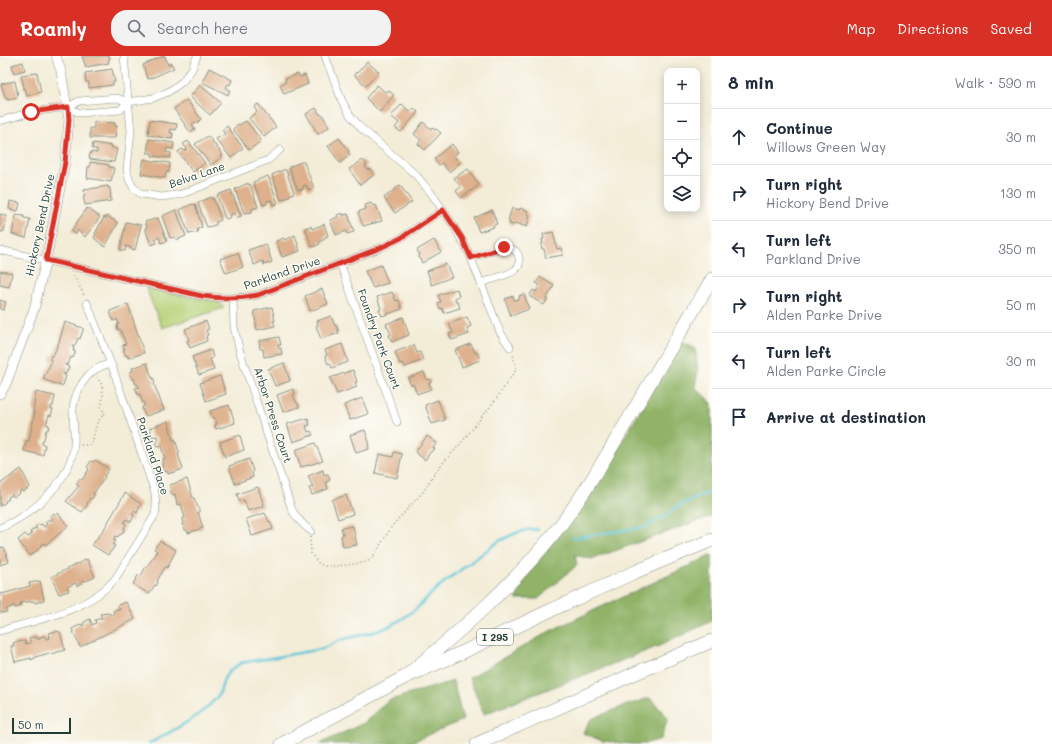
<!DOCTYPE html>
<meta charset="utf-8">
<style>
:root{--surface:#fff;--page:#f2f2f3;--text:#1f2937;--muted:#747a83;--line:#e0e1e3;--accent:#d93025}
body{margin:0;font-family:Mali,sans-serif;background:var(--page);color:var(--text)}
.controls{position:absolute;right:12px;top:12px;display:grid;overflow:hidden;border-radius:8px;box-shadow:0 2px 10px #0003}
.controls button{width:36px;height:36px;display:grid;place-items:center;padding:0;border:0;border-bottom:1px solid var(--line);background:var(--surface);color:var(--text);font:20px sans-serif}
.scale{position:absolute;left:12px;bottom:10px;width:59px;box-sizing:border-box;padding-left:4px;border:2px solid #1f3d34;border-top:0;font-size:11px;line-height:14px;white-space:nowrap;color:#1f3d34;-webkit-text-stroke:3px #fdfcf7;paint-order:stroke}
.stop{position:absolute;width:12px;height:12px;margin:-9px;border:3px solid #d93025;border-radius:50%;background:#fff}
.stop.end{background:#d93025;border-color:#fff;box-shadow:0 1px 4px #0008}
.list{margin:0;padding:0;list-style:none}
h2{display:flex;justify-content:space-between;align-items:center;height:52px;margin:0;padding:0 16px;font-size:17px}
h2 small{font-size:13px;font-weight:400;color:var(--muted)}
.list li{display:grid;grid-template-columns:26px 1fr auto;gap:12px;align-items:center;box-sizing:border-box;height:56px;padding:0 16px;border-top:1px solid var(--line)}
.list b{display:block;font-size:15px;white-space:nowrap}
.list p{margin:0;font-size:13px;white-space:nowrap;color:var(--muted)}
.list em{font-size:13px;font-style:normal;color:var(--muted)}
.icon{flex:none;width:22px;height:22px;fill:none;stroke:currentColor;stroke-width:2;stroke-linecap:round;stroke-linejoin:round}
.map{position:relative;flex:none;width:712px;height:688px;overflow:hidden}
header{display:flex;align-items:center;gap:24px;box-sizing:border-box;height:56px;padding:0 20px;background:var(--accent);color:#fff}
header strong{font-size:19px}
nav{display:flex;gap:22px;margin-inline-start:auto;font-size:14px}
.search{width:280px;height:36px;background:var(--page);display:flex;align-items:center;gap:10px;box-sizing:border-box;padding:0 14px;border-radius:16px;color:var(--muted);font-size:15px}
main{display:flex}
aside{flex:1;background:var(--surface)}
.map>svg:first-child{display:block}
.green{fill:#b6d177;stroke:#6a8756}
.forest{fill:#90b368;stroke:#58784e}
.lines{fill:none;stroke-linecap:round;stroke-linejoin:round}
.stream{stroke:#5dc6d9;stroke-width:2.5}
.building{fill:#deb08b}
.minor-casing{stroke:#899486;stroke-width:8}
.tertiary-casing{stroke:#899486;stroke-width:10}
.motorway-casing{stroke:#899486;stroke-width:14}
.path{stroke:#899486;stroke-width:1.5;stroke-dasharray:1 3;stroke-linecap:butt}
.minor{stroke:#fff;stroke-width:7}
.tertiary{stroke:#fff;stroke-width:9}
.motorway{stroke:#fff;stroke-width:13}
.route{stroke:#d93025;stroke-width:5}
.labels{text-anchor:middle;stroke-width:3;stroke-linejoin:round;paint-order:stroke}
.shield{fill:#fdfcf7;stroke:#62766e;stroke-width:1}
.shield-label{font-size:10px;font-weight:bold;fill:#1f3d34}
.street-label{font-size:11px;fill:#1f3d34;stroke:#fdfcf7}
</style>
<header>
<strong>Roamly</strong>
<div class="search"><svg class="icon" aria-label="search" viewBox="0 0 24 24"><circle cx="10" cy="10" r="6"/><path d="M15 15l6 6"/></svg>Search here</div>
<nav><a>Map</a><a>Directions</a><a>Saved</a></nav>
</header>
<main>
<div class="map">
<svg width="712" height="688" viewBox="0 0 712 688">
<rect width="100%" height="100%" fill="#fdfcf7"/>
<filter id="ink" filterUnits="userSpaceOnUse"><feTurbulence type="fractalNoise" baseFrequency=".025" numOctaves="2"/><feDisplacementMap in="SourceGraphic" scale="8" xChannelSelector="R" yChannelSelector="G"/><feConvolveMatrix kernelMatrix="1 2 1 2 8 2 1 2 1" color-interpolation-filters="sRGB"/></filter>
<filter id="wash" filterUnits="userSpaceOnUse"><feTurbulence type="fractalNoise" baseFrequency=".012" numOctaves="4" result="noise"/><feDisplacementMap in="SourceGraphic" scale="16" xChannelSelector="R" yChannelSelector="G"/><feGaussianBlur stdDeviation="0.9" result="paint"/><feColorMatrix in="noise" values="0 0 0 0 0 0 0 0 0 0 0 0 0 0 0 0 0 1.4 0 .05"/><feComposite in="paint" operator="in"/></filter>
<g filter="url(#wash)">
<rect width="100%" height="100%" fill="#f3ecd7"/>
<polygon class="green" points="146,232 217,246 221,248 224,252 162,272"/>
<g class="forest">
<polygon points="682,286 695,291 698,315 695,331 712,347 712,460 592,503 575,499 577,509 538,543 516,543 527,521 595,430"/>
<polygon points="712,499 712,565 659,590 484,658 469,622 550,575"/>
<polygon points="453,625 463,664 407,688 319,688 364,667 387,645"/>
<polygon points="650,642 668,662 661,683 643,688 633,688 602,685 583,677 591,663 627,649"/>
</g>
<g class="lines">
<g class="stream">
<polyline points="573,482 645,471 667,459 678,450 712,435"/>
<path d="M 149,688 C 171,675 201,661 217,641 C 222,635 222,627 225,621 C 229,614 235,611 241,607 L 322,593 L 340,584 L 378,575 L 390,570 L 402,563 L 416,553 L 438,531 L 499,485 L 516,477 L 531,473 L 538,474"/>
</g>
</g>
<g id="blocks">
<g class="building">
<polygon points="82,0 109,0 110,3 108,4 109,7 86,11"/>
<polygon points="163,0 165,0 168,9 171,7 174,12 149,23 147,22 143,9"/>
<polygon points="23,6 25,14 14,17 12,9"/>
<polygon points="367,6 379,16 366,30 354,19 356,16 357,17"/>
<polygon points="209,12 232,24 230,29 228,28 226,32 230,34 228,39 202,26"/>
<polygon points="112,13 115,26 113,26 113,29 89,32 89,26 86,26 85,17"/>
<polygon points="37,17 41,36 27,40 25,32 23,33 23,30 24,30 21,19"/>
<polygon points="298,18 300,21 305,19 308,28 284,38 280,29 286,26 285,23"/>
<polygon points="15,25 18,40 17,41 17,42 8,44 8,43 6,43 1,28"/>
<polygon points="200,29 221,47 210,59 190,41"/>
<polygon points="377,29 386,37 388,34 394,39 380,56 366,42"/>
<polygon points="187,44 201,63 197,67 195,66 192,68 195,73 190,76 174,53"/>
<polygon points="258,48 276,71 264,81 249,62 257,56 254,51"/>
<polygon points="402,48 410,56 414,52 418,56 401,76 395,72 399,67 391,60"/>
<polygon points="316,52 320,59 322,58 329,71 318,78 306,58"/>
<polygon points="150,64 177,68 176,74 171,73 170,77 173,77 172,83 148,79"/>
<polygon points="246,65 261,84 259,85 260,86 249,94 233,73 238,68 239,69"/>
<polygon points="94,66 115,67 115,70 117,70 115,82 90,82 90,72 94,72"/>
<polygon points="423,66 431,73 432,71 435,74 436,73 441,77 425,94 418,88 421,84 414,78"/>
<polygon points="227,70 243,92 231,102 216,83 225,78 222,74"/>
<polygon points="208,80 223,99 221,100 222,101 211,109 195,88"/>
<polygon points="339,82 349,95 348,96 350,99 340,107 328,90"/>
<polygon points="149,83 174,87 173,93 167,92 166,96 171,97 170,102 152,100 152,97 147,97"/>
<polygon points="188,85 205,107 193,116 178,96 182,93 185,95 187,93 183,88"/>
<polygon points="93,87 112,90 112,92 117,93 114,106 90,103 89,101 91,96 97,97 97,93 92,93"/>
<polygon points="452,88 458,96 454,100 460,107 449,116 442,107 439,109 434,103"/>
<polygon points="144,103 157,106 157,105 170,107 169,116 166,116 165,122 141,118"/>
<polygon points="363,104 367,109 365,110 368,114 370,113 374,119 360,129 349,113"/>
<polygon points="90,106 109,109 109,111 114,112 111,126 87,122 88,111 90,111"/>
<polygon points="301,106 304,106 314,132 308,134 306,129 303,130 303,133 298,134 289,111"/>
<polygon points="468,113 479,129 461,142 456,135 461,131 454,122"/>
<polygon points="283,114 286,114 294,137 289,139 289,141 281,144 272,119"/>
<polygon points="268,120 278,147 273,149 271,144 267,145 267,148 263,149 253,126"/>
<polygon points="248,127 248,129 250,128 258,151 252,153 252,156 244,157 235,133"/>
<polygon points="400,129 412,146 395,157 384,142"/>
<polygon points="108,130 108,132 110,132 111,145 85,149 83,140 85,139 84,134"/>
<polygon points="231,134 241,160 236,162 234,157 230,159 230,161 227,163 225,162 217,139"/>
<polygon points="211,141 211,143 213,142 221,164 216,166 216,169 207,171 198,147"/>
<polygon points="10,145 20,147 18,155 9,153"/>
<polygon points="371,147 373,150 376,149 382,165 363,170 358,156 366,153 365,149"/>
<polygon points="192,148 193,149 195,148 202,171 197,173 198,176 189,178 180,154"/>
<polygon points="87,152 100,161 85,181 78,174 76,178 71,175"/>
<polygon points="512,152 520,154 520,152 528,155 527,158 530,159 527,171 515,167 514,169 509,168 510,165 508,164"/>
<polygon points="176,154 186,180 176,184 175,181 170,182 162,160"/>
<polygon points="492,154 497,168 493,169 494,171 479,176 474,162"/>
<polygon points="342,157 343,159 348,158 354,176 347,178 346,175 336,179 330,164 338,161 337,159"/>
<polygon points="0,158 7,160 4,175 2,176 0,176"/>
<polygon points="16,159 24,160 24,162 30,163 26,182 12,178"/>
<polygon points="107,160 118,167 105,191 94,182 96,178 95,178 104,161 106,162"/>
<polygon points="158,162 167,185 161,187 159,181 155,183 157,187 151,189 145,172 147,171 145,166"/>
<polygon points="126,166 141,169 135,194 131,193 130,191 126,190 125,195 120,194"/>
<polygon points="324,168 328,180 325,181 325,183 319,186 320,188 312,191 305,172 311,170 312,173"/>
<polygon points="553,176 557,193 561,192 563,199 546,202 544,193 542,193 541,188 543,188 542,183 544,183 543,178"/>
<polygon points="295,179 300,195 282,201 276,185 284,182 285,184"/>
<polygon points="434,184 441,196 422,207 418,200 420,199 417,194"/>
<polygon points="266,188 272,206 264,209 263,205 254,209 248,194"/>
<polygon points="238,197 243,211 226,217 220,203"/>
<polygon points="446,208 452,221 432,229 427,215"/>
<polygon points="381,209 388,227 373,232 365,215"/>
<polygon points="0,215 12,217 9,231 0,229"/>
<polygon points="540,221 554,230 546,243 547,244 544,249 529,240 533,234 536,236 540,229 536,227"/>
<polygon points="322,233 328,248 310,255 305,240"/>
<polygon points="457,233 459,240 455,242 456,246 458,246 460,252 444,257 442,252 440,253 438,247 441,246 438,239"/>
<polygon points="392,236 396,245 399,244 402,253 382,260 379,254 381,253 377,241"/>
<polygon points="524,238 529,253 511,260 505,243 513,240 514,244 520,243 519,240"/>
<polygon points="0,244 6,246 4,254 0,253"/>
<polygon points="128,248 144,297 128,302 128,299 126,300 123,293 125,293 123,289 126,288 120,273 118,274 117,269 119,268 117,263 113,265 110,255"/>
<polygon points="272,251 275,265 273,265 275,270 257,274 254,255"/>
<polygon points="331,260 335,270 336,269 339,277 321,283 316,270 318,269 317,265"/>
<polygon points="403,261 409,279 392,286 389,279 391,278 386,268"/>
<polygon points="467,261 471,270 467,272 469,278 452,284 449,278 453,277 449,268"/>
<polygon points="206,265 209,273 206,274 208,279 206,280 207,285 190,292 187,285 189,284 185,273"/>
<polygon points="65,266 83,272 83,274 80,283 78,282 76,287 74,290 73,289 72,291 74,291 73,295 75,295 75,297 73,302 71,301 69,306 68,306 67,309 65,308 65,309 69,311 66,318 64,317 64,319 66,320 63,329 61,330 43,323 52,305 50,304 51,299 53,300 59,286"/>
<polygon points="279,281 281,289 278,289 279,293 281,292 282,298 264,301 263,293 260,293 259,285"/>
<polygon points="342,288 348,306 332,312 330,307 328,308 325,300 327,299 325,294"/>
<polygon points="471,288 475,297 477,296 480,304 462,311 455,294"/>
<polygon points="414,289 417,297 420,296 423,304 405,311 403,307 400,308 395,296"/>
<polygon points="211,294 213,302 210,303 214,314 199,319 192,301"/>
<polygon points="147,307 152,322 153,321 155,327 154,328 164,354 146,360 144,358 142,351 145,350 143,346 142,346 140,338 138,339 135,332 140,331 135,327 134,322 132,323 130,318 130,316 133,315 132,312"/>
<polygon points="284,307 290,325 275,330 268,313"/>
<polygon points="353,314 357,326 355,326 357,331 337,338 330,322"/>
<polygon points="424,316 427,324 430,323 431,326 429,327 431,333 417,338 413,328 411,329 408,322"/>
<polygon points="220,320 226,338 206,345 200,327"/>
<polygon points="293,333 295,338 293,339 296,346 297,346 299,351 283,356 277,339"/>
<polygon points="36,336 55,340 53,350 51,350 51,353 53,353 51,360 49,359 47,366 46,368 49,369 48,374 46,374 44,383 42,386 42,388 45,389 43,399 41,399 24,395 26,385 29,385 35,356 33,356"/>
<polygon points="362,342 368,358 350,364 344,349"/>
<polygon points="438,344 445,364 432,368 425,349"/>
<polygon points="229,349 235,367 216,373 215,369 217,368 215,362 213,363 210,355"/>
<polygon points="308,362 310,369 306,370 308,376 311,375 313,379 293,386 287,368"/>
<polygon points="168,365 173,384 175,383 178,393 180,397 178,398 183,413 168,418 167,415 165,416 164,414 162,409 163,409 162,404 165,403 161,390 157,391 156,385 158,385 157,380 152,381 150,372"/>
<polygon points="365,374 369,386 368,387 369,393 356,397 350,379"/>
<polygon points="240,379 244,394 225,401 220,386"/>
<polygon points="427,380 437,387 433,392 435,393 432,396 431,395 425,404 415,396"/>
<polygon points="315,387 323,405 301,411 295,394"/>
<polygon points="394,396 402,398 397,422 375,417 379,398 393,401"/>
<polygon points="249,403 253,415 252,416 253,421 235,428 229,410"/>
<polygon points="95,404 109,413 104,420 105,421 93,438 94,439 92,443 90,442 87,448 88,448 82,456 67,446 66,445 79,430 76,428 80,422 82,424 89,413 87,411 90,407 91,405 93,406"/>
<polygon points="21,413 30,431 23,436 21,434 19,436 20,437 14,441 12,439 8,441 9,443 5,445 6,446 0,450 0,428"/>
<polygon points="323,414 324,419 328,418 330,424 326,426 328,433 312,439 309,432 313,431 308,420"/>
<polygon points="187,423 193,442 194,442 200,456 198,456 203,472 188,477 187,474 185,474 182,468 183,467 182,463 185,462 181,448 177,449 175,438 172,439 170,432 170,429"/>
<polygon points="258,431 264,450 248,455 244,444 239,445 237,438"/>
<polygon points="125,437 141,448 137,457 134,455 132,458 134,459 131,466 126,463 124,467 126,468 124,473 125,473 121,479 120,478 118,481 116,480 113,484 116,485 113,489 115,490 108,499 92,489 104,473"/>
<polygon points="346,439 353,458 338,463 332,444"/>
<polygon points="54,457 55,459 58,457 68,470 53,483 45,489 44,487 40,490 41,491 30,500 18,484 25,478 28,481 32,478 30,476 35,472 37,473 35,471 39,468 40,469 42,468 44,471 47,468 45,466 50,463 51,465 53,463 50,460"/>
<polygon points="265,457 269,466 270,465 273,473 252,480 246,463"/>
<polygon points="353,470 357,489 343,491 341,480 343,479 341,472"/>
<polygon points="160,485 176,494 167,512 165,511 157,525 158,526 156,530 155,529 149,538 133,528 139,518 141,520 146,510 147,510 156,498 157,495 154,493"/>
<polygon points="0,489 1,492 4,491 9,506 0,509"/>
<polygon points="87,503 95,521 86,525 85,524 83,525 81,528 77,530 76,527 67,531 69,535 59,538 51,521"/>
<polygon points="40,525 44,544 35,547 34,545 20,547 21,550 15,552 14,549 14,550 6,553 7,556 0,557 0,537 1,537 2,538 30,530 29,527"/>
<polygon points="126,546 135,563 80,591 72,573 81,568 82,570 84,569 83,567 90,563 92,569 96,567 95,564 102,562 100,558 109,557 111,559 114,558 113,555 118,552 119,554 120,553 118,549"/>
<polygon points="56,575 60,576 65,594 51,598 50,597 35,601 35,602 31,604 31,602 15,606 11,590 14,590 13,587 15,586 25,585 26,588 31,587 29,582 34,581 37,581 37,583 40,583 40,581 45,580 46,583 50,582 49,577"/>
</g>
</g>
</g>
<g filter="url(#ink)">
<use href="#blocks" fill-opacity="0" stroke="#899486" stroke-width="1"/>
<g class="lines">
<g class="minor-casing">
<g id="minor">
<polyline points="124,0 131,75 127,114 129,123 133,131 141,138 162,141 182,138 268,104 280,94"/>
<polyline points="325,0 342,45 350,59 361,72 416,119 431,137 452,167 469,197 500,276 510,291"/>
<polyline points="68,51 79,57 120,54 128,46 153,42 168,36 182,26 192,13 197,0"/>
<polyline points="0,65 31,56 68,51 79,45 117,42 128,46"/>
<path d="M 0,194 L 202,240 C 222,243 239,243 258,239 L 380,192 L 401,182 L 443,154"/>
<path d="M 471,202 C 483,198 517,181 519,203 C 520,207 519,211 515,214 C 509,219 489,224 481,227"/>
<polyline points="340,207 397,366"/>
<path d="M 233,243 L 234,271 L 240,296 L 292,454 C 297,463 303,469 311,475"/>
<path d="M 0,472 C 31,459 64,431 73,397 C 76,383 73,371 73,357 C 72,342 83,321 96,313 C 101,310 106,309 111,307"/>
<path d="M 0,575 C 39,563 87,556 115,523 L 155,459 L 156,452 L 155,437 L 113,313 L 87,247"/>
</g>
</g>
<g class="tertiary-casing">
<polyline id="tertiary" points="0,338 6,328 34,253 46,204 65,106 69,64 61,15 56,0"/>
</g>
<g class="motorway-casing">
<g id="motorway">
<path d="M 405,621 C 459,576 511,531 555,476 C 581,444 602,407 623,372 C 653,322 682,273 712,223"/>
<polyline points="282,688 405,621 461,597 547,556 635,516 712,484"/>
<polyline points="477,688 638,616 712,585"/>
</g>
</g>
<g class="path">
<polyline points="74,220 85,241"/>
<polyline points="81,389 90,389 92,387 97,367 105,357 101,352 103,341 102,329 97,321"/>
<polyline points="310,481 311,498 319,508 325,510 339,510 367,506 373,501 392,470 423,436 436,415 462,386 496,343 515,315 516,312 513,299"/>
</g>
<use href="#minor" class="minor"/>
<use href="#tertiary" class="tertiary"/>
<use href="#motorway" class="motorway"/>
</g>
</g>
<g class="lines" filter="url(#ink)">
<path class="route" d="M 31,56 L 68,51 L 69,64 L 65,106 L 46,204 L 202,240 C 222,243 239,243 258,239 L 380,192 L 401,182 L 443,154 L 462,182 L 471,202 L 504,191"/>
</g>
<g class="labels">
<rect class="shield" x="477" y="573" width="36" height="16" rx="3"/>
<g class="shield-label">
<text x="495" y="585">I 295</text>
</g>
<g class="street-label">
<text transform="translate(197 119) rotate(-19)" y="4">Belva Lane</text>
<text transform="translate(40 169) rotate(-78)" y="4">Hickory Bend Drive</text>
<text transform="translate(282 217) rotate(-19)" y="4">Parkland Drive</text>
<text transform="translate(379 283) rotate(70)" y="4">Foundry Park Court</text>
<text transform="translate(273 359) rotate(72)" y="4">Arbor Press Court</text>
<text transform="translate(153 400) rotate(72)" y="4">Parkland Place</text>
</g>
</g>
</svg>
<div class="controls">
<button>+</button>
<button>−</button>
<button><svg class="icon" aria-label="locate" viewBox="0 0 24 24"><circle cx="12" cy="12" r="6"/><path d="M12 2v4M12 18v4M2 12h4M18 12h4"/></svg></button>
<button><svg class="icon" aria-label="layers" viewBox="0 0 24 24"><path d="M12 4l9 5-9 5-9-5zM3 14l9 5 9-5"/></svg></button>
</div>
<div class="scale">50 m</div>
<div class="stop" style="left:31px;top:56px"></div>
<div class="stop end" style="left:504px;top:191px"></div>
</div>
<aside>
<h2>8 min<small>Walk · 590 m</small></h2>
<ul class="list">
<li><svg class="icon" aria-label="ahead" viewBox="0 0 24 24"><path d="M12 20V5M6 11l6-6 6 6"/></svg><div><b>Continue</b><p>Willows Green Way</p></div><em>30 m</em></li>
<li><svg class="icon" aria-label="right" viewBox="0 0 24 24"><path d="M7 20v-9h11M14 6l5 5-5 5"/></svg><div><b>Turn right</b><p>Hickory Bend Drive</p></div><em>130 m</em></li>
<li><svg class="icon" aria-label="left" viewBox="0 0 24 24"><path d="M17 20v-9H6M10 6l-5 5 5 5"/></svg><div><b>Turn left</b><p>Parkland Drive</p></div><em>350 m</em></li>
<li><svg class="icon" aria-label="right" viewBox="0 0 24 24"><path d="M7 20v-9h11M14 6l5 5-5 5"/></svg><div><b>Turn right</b><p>Alden Parke Drive</p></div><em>50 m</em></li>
<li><svg class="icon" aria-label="left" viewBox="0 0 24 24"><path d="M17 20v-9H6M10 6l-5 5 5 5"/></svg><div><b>Turn left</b><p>Alden Parke Circle</p></div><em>30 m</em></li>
<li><svg class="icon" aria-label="arrive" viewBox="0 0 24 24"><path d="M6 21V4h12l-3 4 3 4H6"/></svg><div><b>Arrive at destination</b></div></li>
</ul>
</aside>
</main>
